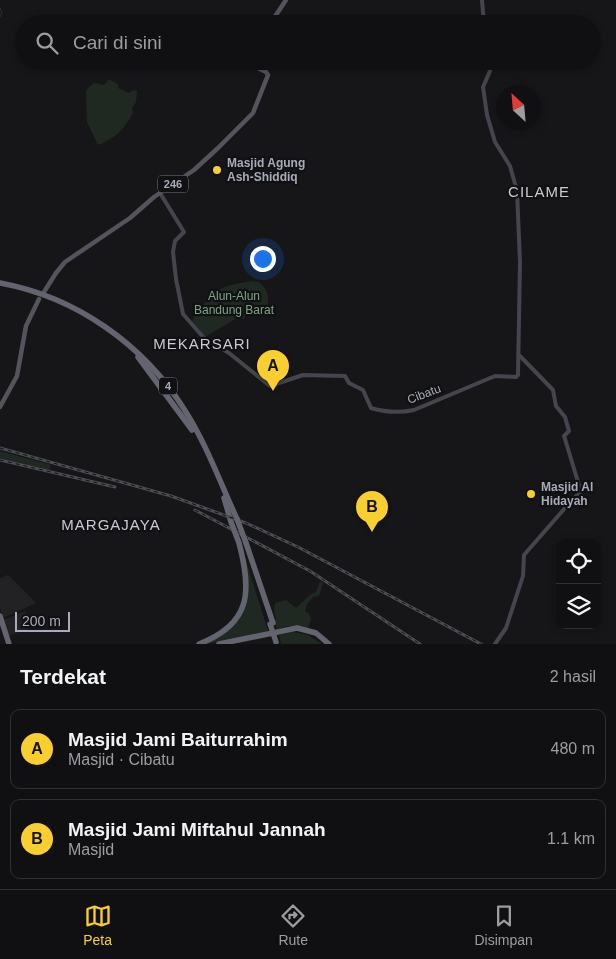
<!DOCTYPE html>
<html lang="id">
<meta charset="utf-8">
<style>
:root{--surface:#101012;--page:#1e1e20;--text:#f1f3f6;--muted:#9c9d9f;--line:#303032;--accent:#f8cf2e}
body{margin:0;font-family:Helvetica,sans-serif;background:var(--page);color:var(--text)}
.controls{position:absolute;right:15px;bottom:15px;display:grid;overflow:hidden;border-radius:10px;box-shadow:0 2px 8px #0003}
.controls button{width:45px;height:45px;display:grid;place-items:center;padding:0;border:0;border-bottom:1px solid var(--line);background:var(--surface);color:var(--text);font:25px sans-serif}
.compass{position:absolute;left:496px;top:85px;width:45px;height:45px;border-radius:50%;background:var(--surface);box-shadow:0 2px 8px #0003;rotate:334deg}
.scale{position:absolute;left:15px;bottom:12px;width:55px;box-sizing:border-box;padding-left:5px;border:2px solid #a8abb9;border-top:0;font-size:14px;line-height:18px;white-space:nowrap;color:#a8abb9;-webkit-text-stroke:4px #111113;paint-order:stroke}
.you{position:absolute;left:262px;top:258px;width:18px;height:18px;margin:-12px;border:4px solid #fff;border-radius:50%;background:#1a73e8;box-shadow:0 0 0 8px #1a73e833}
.badge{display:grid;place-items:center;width:32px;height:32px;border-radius:50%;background:var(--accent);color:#111;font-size:16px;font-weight:700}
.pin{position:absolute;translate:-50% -41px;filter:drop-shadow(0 1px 2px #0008)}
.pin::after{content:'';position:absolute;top:26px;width:18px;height:15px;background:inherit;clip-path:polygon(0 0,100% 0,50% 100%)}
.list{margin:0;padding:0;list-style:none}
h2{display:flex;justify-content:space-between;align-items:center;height:65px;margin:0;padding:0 20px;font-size:21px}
h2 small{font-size:16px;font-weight:400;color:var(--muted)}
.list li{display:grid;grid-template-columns:32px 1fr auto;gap:15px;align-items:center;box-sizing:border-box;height:80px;margin:0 10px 10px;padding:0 10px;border:1px solid var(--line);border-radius:10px}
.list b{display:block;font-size:19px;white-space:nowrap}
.list p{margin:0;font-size:16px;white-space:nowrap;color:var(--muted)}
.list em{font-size:16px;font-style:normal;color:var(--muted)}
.icon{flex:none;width:28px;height:28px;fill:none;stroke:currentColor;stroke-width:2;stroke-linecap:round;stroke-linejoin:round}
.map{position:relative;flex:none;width:616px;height:644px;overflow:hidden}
.search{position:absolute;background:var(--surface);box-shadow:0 2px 8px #0003;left:15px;right:15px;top:15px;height:55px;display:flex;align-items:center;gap:12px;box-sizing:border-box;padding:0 18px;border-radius:28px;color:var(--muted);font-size:19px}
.sheet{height:245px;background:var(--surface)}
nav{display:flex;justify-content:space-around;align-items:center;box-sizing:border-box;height:70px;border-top:1px solid var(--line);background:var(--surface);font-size:14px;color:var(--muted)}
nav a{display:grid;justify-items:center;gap:2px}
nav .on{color:var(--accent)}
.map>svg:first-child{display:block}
.built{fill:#222225}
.green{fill:#202822}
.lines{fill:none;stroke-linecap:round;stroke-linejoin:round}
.stream{stroke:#2c333d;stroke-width:1}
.secondary{stroke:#45464d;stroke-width:4}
.primary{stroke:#53545c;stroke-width:4.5}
.highway{stroke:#63646f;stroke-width:5.5}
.rail-casing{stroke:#4c4d54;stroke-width:3}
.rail{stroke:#111113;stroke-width:1;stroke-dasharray:4;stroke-linecap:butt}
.highway-bridge{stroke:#63646f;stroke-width:5.5}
.poi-dot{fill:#f8cf2e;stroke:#111113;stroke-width:2}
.labels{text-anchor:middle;stroke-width:4.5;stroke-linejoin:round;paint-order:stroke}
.shield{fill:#111113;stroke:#7b7d87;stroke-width:1}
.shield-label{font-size:11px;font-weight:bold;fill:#a8abb9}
.poi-label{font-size:12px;font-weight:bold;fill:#a8abb9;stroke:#111113;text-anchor:start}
.park-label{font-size:12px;fill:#7ea485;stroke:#111113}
.street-label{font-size:12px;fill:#a8abb9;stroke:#111113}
.quarter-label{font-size:15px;letter-spacing:1px;fill:#c9cad4;stroke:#111113}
</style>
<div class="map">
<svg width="616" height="644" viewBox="0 0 616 644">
<rect width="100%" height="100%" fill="#161618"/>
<g class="built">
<polygon points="8,575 36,603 3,618 0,608 0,578"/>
<polygon points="25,611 31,628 8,636 3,620"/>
</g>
<g class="green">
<path d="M 109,79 L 118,84 L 118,88 L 129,93 L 133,90 L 137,91 L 136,102 L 132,108 L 133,113 C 125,128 115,139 98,145 L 87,122 L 86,91 L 89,87 L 94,83 L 104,85 Z"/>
<path d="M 252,281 L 259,282 C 269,291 270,298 266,310 L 260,313 L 257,311 L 247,314 L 244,319 L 235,319 L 205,337 L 192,321 C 197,311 211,295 221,289 C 230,284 242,283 252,281 Z"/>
<polygon points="0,451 51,465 49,471 0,458"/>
<polygon points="244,554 268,631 207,644 242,612 248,595 249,583"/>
<polygon points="320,581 323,583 319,596 313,597 307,604 305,611 309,614 311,619 308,628 287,626 277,629 274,622 276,620 274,611 275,603 286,600 296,608 311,594 316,592"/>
<polygon points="293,632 308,635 322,644 281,644 279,635"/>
</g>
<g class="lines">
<polyline class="stream" points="0,8 2,13 0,17"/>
<g class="secondary">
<polyline points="482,0 484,24"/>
<path d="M 160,193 L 184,232 L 175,241 L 173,252 L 176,279 L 183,314 L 204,338 L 229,353 L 270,386 L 303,375 L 345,376 L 349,383 L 363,390 L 371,408 C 385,412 400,413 414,410 L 495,376 L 516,377 L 518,375 L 520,262 L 517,191 L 510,166 L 495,142 L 487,115 L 483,87 L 490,71 L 487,61"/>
<polyline points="495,644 506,628 523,576 524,555 572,500 581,492 565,439 564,436 569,431 565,417 556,406 553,390 520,356"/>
</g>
<g class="primary">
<polyline points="270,24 286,0"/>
<polyline points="44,292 56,273 65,262 130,218 154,197 194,170 218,148 253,113 268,75 266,72 254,66 253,61"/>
<polyline points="0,407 17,376 26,326 39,299"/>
</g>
<g class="highway">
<path d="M 0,283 C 76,297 143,344 184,409 C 206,443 220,482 237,519"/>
<polyline points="138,357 192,430"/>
<polyline points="224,498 231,522"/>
<polyline points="246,543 273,623"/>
<polyline points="0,616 9,644"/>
<path d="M 199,644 C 251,624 252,592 239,543"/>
<polyline points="219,644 297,628 316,633 329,644"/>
</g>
<g class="rail-casing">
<g id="rail">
<polyline points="0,448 171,496 246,523 298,547 481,644"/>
<polyline points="0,460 115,487"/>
<polyline points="195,510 310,571 420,644"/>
</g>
</g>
<use href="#rail" class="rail"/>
<g class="highway-bridge">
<polyline points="237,519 246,543"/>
<polyline points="231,522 239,543"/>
<polyline points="270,624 276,642"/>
</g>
</g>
<g class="poi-dot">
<circle cx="217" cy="170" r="5"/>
<circle cx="531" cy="494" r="5"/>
</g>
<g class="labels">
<g class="shield">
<rect x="158" y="175.5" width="30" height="17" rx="4"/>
<rect x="159" y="377.5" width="18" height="17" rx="4"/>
</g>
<g class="shield-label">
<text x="173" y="188">246</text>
<text x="168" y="390">4</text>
</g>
<g class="poi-label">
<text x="227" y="167">Masjid Agung<tspan x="227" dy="14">Ash-Shiddiq</tspan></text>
<text x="541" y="491">Masjid Al<tspan x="541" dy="14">Hidayah</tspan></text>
</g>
<g class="park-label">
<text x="234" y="300">Alun-Alun<tspan x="234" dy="14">Bandung Barat</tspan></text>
</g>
<g class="street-label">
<text transform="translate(424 394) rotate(-21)" y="4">Cibatu</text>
</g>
<g class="quarter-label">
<text x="539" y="197">CILAME</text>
<text x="202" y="349">MEKARSARI</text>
<text x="111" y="530">MARGAJAYA</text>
</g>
</g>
</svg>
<div class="controls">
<button><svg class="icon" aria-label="locate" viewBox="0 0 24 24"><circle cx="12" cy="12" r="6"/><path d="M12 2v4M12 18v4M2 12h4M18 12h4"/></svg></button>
<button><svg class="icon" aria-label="layers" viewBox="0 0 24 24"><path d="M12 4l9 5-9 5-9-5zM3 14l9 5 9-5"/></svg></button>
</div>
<svg class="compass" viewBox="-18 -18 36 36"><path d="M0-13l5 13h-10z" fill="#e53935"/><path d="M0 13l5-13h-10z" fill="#9c9d9f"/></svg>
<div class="scale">200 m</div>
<div class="you"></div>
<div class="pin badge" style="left:273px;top:391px">A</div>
<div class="pin badge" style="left:372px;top:532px">B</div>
<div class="search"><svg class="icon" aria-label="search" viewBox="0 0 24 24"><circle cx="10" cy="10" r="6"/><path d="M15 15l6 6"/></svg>Cari di sini</div>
</div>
<section class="sheet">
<h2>Terdekat<small>2 hasil</small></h2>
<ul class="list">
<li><span class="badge">A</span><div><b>Masjid Jami Baiturrahim</b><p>Masjid · Cibatu</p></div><em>480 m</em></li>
<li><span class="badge">B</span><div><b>Masjid Jami Miftahul Jannah</b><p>Masjid</p></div><em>1.1 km</em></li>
</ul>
</section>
<nav>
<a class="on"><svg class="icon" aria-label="map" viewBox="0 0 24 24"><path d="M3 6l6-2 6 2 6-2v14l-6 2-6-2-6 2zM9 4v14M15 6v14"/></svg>Peta</a>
<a><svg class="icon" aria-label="directions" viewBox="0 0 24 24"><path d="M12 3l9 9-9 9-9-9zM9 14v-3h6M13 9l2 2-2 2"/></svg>Rute</a>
<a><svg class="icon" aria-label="saved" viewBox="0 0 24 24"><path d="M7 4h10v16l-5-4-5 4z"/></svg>Disimpan</a>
</nav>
